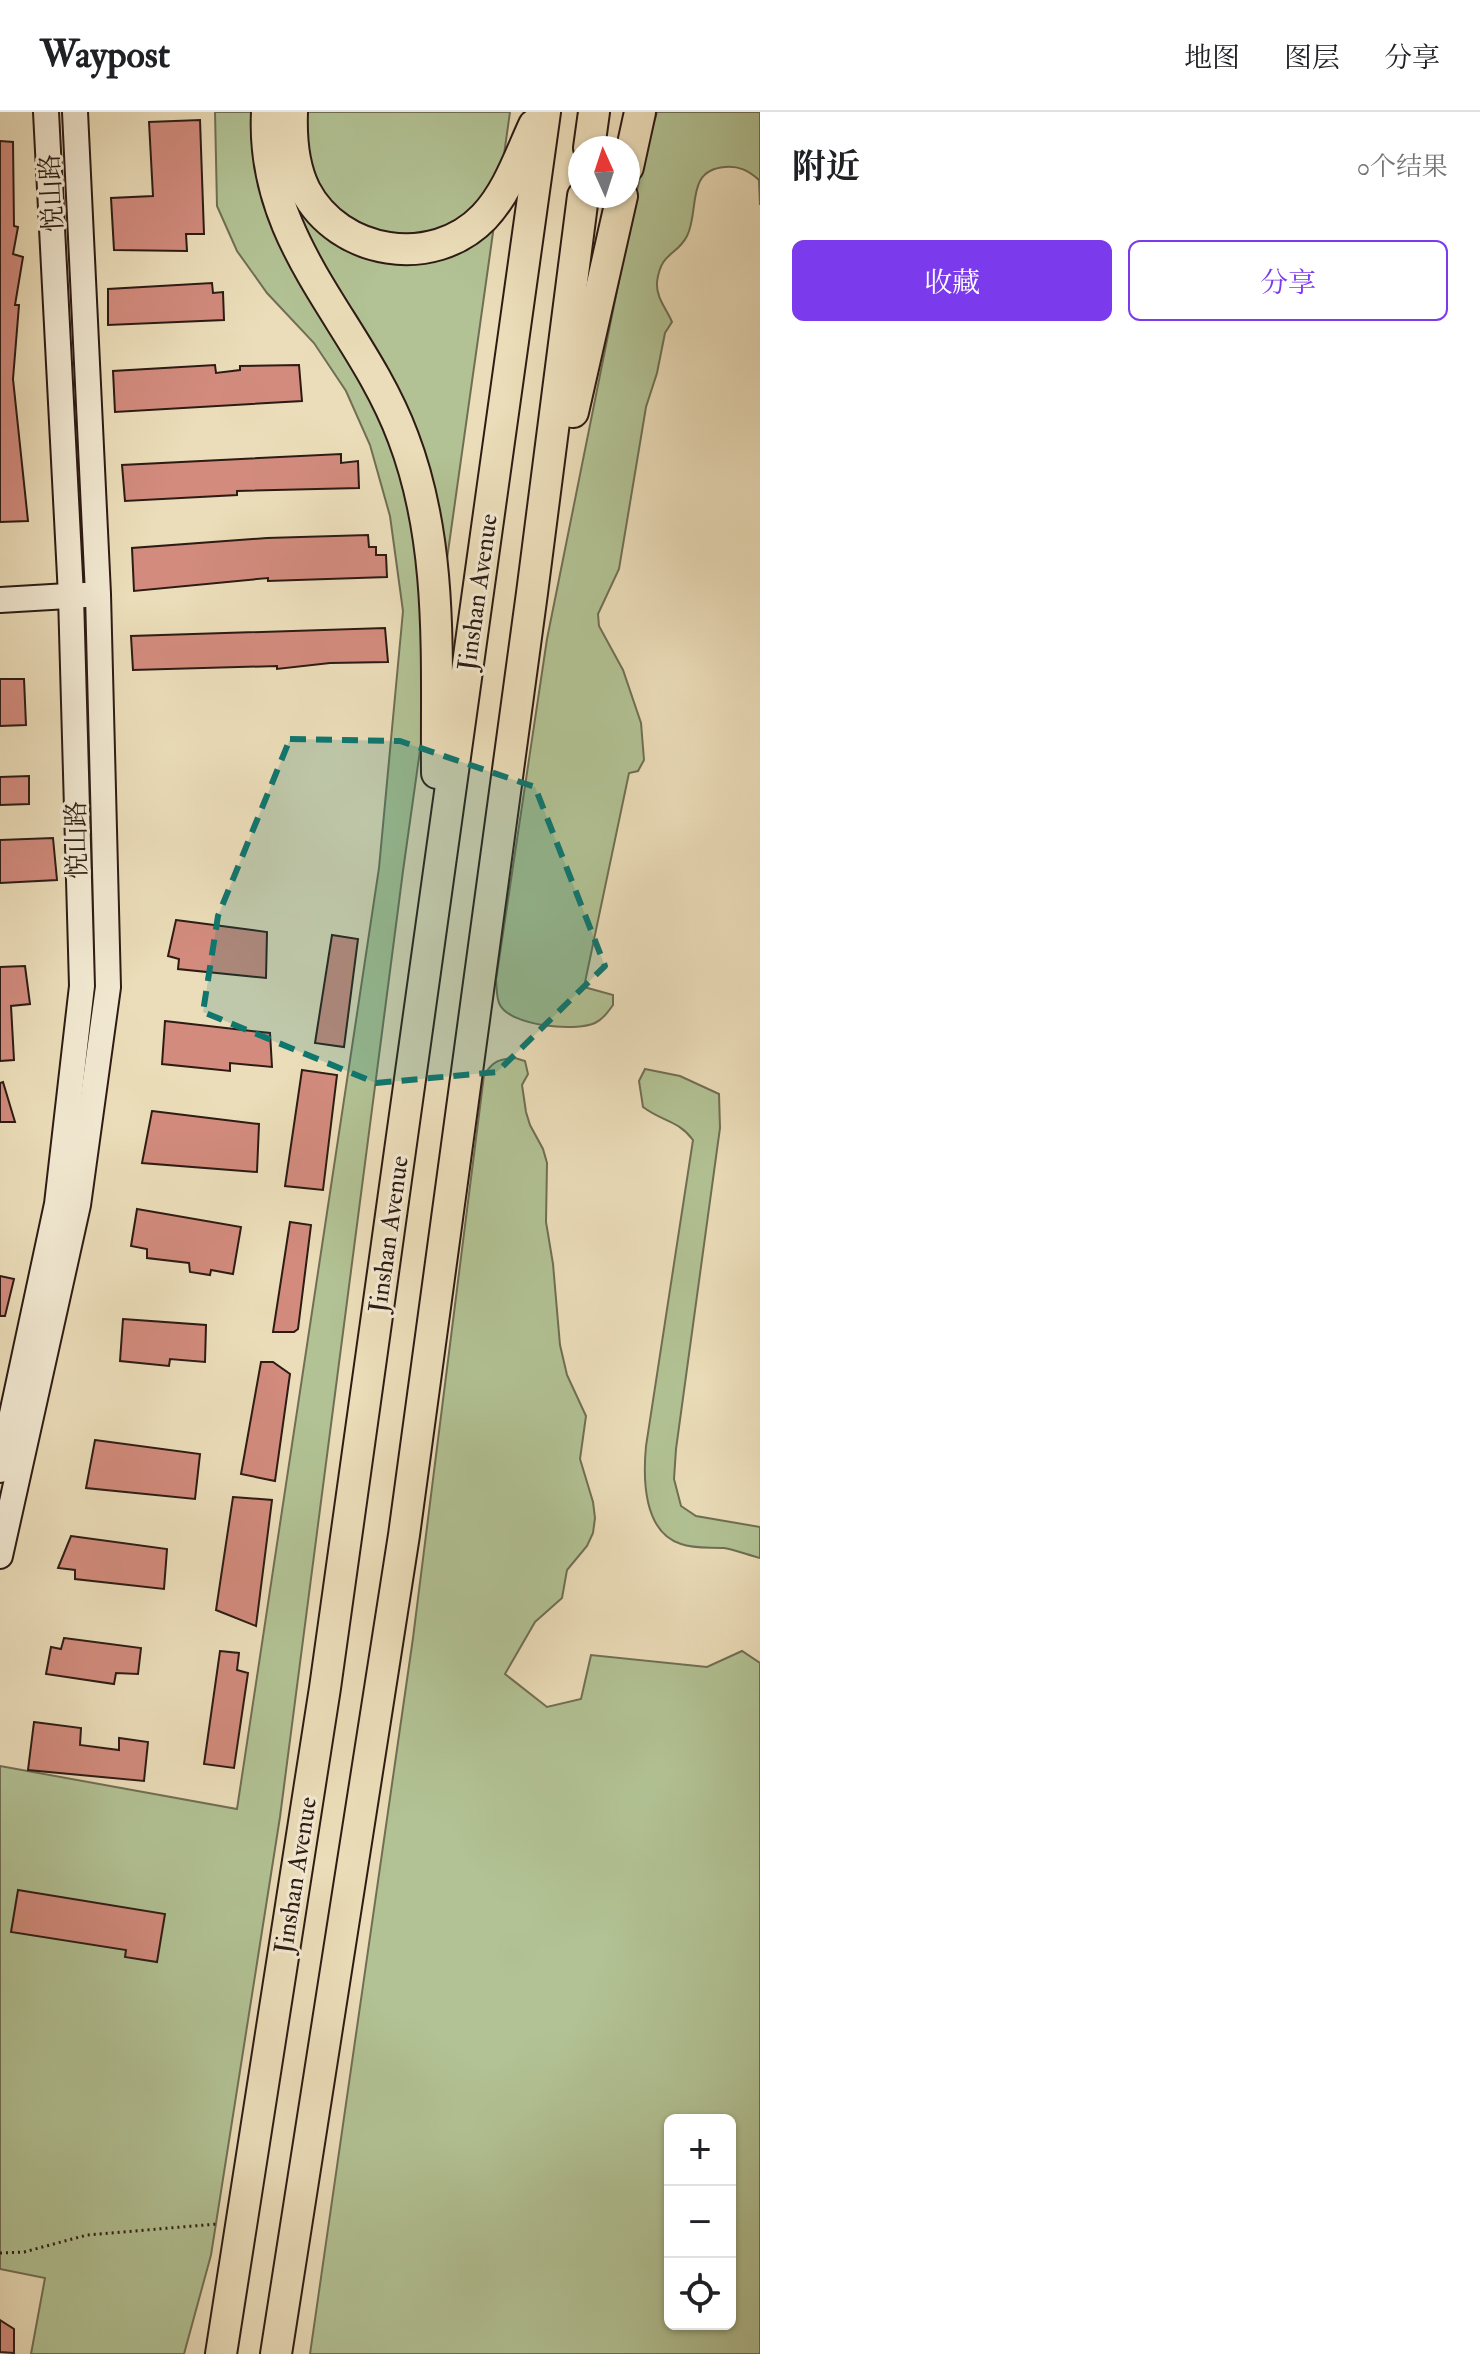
<!DOCTYPE html>
<html lang="zh">
<meta charset="utf-8">
<style>
:root{--surface:#fff;--page:#f2f2f2;--text:#202124;--muted:#757577;--line:#e0e0e0;--accent:#7c3aed}
body{margin:0;font-family:"IM FELL Double Pica","Noto Serif SC",serif;background:var(--page);color:var(--text)}
.controls{position:absolute;right:24px;bottom:24px;display:grid;overflow:hidden;border-radius:12px;box-shadow:0 2px 6px #0004}
.controls button{width:72px;height:72px;display:grid;place-items:center;padding:0;border:0;border-bottom:2px solid var(--line);background:var(--surface);color:var(--text);font:40px sans-serif}
.compass{position:absolute;left:568px;top:24px;width:72px;height:72px;border-radius:50%;background:var(--surface);box-shadow:0 2px 6px #0004;rotate:357deg}
.list{margin:0;padding:0;list-style:none}
h2{display:flex;justify-content:space-between;align-items:center;height:104px;margin:0;padding:0 32px;font-size:34px}
h2 small{font-size:26px;font-weight:400;color:var(--muted)}
.actions{display:flex;gap:16px;padding:24px 32px}
.actions a{flex:1;padding:18px 0;border:2px solid var(--accent);border-radius:12px;text-align:center;font-size:28px;color:var(--accent)}
.actions .main{background:var(--accent);color:#fff}
.icon{flex:none;width:44px;height:44px;fill:none;stroke:currentColor;stroke-width:2;stroke-linecap:round;stroke-linejoin:round}
.map{position:relative;flex:none;width:760px;height:2242px;overflow:hidden}
header{display:flex;align-items:center;gap:48px;box-sizing:border-box;height:112px;padding:0 40px;background:var(--surface);border-bottom:2px solid var(--line)}
header strong{font-size:38px}
nav{display:flex;gap:44px;margin-inline-start:auto;font-size:28px}
main{display:flex}
aside{flex:1;background:var(--surface)}
.map>svg:first-child{display:block}
.green{fill:#b2c294;stroke:#706e54;stroke-width:2;fill-rule:evenodd}
.building{fill:#d28b7d;stroke:#2d1b14;stroke-width:2}
.lines{fill:none;stroke-linecap:round;stroke-linejoin:round}
.secondary-casing{stroke:#2d1b14;stroke-width:28}
.highway-casing{stroke:#2d1b14;stroke-width:34}
.path{stroke:#2d1b14;stroke-width:3;stroke-dasharray:2 4;stroke-linecap:butt}
.secondary{stroke:#f2e9d2;stroke-width:24}
.highway{stroke:#ebddb9;stroke-width:30}
.marked{fill:#0f766e;fill-opacity:0.2;stroke:#0f766e;stroke-width:6;stroke-dasharray:16 10;stroke-linejoin:round}
.labels{text-anchor:middle;stroke-width:6;stroke-linejoin:round;paint-order:stroke}
.street-label{font-size:26px;fill:#2d1b14;stroke:#f2e9d2}
</style>
<header>
<strong>Waypost</strong>
<nav><a>地图</a><a>图层</a><a>分享</a></nav>
</header>
<main>
<div class="map">
<svg width="760" height="2242" viewBox="0 0 760 2242">
<rect width="100%" height="100%" fill="#ebddb9"/>
<filter id="stains"><feTurbulence type="fractalNoise" baseFrequency=".0025" numOctaves="4"/><feColorMatrix values="0 0 0 0 .2 0 0 0 0 .09 0 0 0 0 .02 0 0 0 .5 -.17"/></filter>
<radialGradient id="worn" r=".72"><stop offset=".6" stop-color="#630" stop-opacity="0"/><stop offset="1" stop-color="#630" stop-opacity=".3"/></radialGradient>
<g class="green">
<polygon points="215,0 510,0 403,759 280,1705 211,2143 184,2242 31,2242 45,2166 0,2157 0,1654 237,1697 379,756 403,499 390,404 370,333 346,279 314,231 267,181 237,139 217,94"/>
<path d="M 657,0 L 760,0 L 760,93 L 759,68 C 748,58 739,54 725,55 C 685,58 700,98 687,124 C 677,144 661,139 657,170 C 656,186 666,196 672,210 L 665,221 L 657,261 L 646,295 L 619,457 L 598,502 L 599,514 L 623,558 L 641,611 L 644,648 L 638,659 L 629,661 L 584,875 L 613,883 L 613,893 C 608,900 603,907 595,911 C 575,920 511,914 500,893 C 496,886 497,876 496,868 L 547,527 L 642,54 Z"/>
<path d="M 515,946 L 525,949 L 528,962 L 522,973 L 526,1000 L 530,1013 L 543,1037 L 547,1051 L 546,1110 L 553,1152 L 560,1233 L 567,1263 L 586,1304 L 580,1347 L 593,1390 L 595,1406 L 593,1421 L 587,1434 L 567,1458 L 562,1486 L 535,1510 L 505,1562 L 547,1595 L 581,1587 L 591,1543 L 707,1555 L 742,1539 L 760,1551 L 760,2242 L 310,2242 L 413,1526 L 484,963 C 493,949 499,947 515,946 ZM 670,2008 L 730,2008 L 730,2212 L 670,2212 Z"/>
<path d="M 645,957 L 680,964 L 719,982 L 720,1016 L 676,1337 L 674,1367 L 681,1394 L 696,1404 L 760,1415 L 760,1446 C 748,1443 736,1438 724,1436 C 710,1435 694,1437 681,1432 C 643,1420 643,1366 646,1334 L 693,1028 C 678,1008 663,1010 643,995 L 639,969 Z"/>
</g>
<g class="building">
<polygon points="200,8 204,122 186,122 187,139 114,138 111,86 153,84 149,10"/>
<polygon points="0,29 13,30 14,114 18,115 13,142 23,145 15,193 19,193 13,267 28,409 0,410"/>
<polygon points="212,171 213,181 223,180 224,208 108,213 108,177"/>
<polygon points="215,253 216,261 240,258 240,254 299,253 302,289 115,300 113,259"/>
<polygon points="341,342 341,351 358,349 359,376 237,379 237,383 125,389 122,353"/>
<polygon points="368,423 369,435 376,435 376,443 386,443 387,465 268,469 268,466 134,479 132,436 267,426"/>
<polygon points="385,516 388,550 330,551 277,557 277,554 133,558 131,524"/>
<polygon points="0,567 24,567 26,613 0,614"/>
<polygon points="29,664 29,692 0,693 0,665"/>
<polygon points="53,726 57,768 0,771 0,728"/>
<polygon points="176,808 267,820 266,866 178,857 179,847 168,844"/>
<polygon points="332,823 358,827 344,935 315,931"/>
<polygon points="25,854 30,892 11,894 14,948 0,949 0,855"/>
<polygon points="165,909 270,921 272,955 230,951 230,959 162,952"/>
<polygon points="302,958 337,963 323,1078 285,1074"/>
<polygon points="3,970 15,1010 0,1010 0,971"/>
<polygon points="152,999 259,1012 257,1060 142,1051"/>
<polygon points="137,1097 241,1115 233,1162 211,1158 210,1163 190,1160 189,1151 147,1146 147,1137 131,1134"/>
<polygon points="290,1110 311,1113 298,1217 294,1220 273,1220"/>
<polygon points="0,1164 14,1167 5,1204 0,1204"/>
<polygon points="123,1207 206,1213 205,1250 170,1247 169,1254 120,1249"/>
<polygon points="261,1250 273,1250 290,1262 275,1369 241,1362"/>
<polygon points="95,1328 200,1342 195,1387 86,1376"/>
<polygon points="233,1385 272,1388 256,1514 216,1498"/>
<polygon points="71,1424 167,1437 164,1477 75,1467 75,1458 58,1456"/>
<polygon points="64,1526 141,1536 138,1562 116,1561 114,1572 46,1562 51,1535 61,1537"/>
<polygon points="220,1539 239,1541 237,1558 248,1561 234,1656 204,1652"/>
<polygon points="34,1610 81,1616 80,1633 119,1638 119,1626 148,1630 144,1669 28,1658"/>
<polygon points="18,1778 165,1802 157,1850 125,1845 126,1838 11,1820"/>
<polygon points="0,2208 14,2217 14,2241 0,2240"/>
</g>
<g class="lines">
<g class="secondary-casing">
<g id="secondary">
<polyline points="0,488 85,483"/>
<polyline points="0,1358 57,1092 82,874 71,484 46,0"/>
<polyline points="0,1444 78,1093 108,875 98,482 75,0"/>
</g>
</g>
<g class="highway-casing">
<g id="highway">
<path d="M 267,0 C 260,133 360,210 403,325 C 444,432 436,548 437,661"/>
<path d="M 292,0 C 291,27 293,54 305,78 C 339,143 433,158 484,105 C 508,80 520,43 534,13"/>
<polyline points="589,36 594,0"/>
<polyline points="628,55 640,0"/>
<polyline points="573,300 622,84"/>
<polyline points="221,2242 325,1576 545,0"/>
<polyline points="276,2242 404,1423 532,481 583,84"/>
</g>
</g>
<polyline class="path" points="0,2141 24,2140 87,2123 217,2112"/>
<use href="#secondary" class="secondary"/>
<use href="#highway" class="highway"/>
</g>
<path class="marked" d="M 290,627 L 400,629 L 535,675 L 605,854 L 497,960 L 376,971 L 203,900 L 218,804 Z"/>
<g class="labels">
<g class="street-label">
<text transform="translate(51 81) rotate(-93)" y="9">悦山路</text>
<text transform="translate(477 480) rotate(-82)" y="9">Jinshan Avenue</text>
<text transform="translate(76 728) rotate(-91)" y="9">悦山路</text>
<text transform="translate(388 1122) rotate(-82)" y="9">Jinshan Avenue</text>
<text transform="translate(295 1763) rotate(-81)" y="9">Jinshan Avenue</text>
</g>
</g>
<rect width="100%" height="100%" filter="url(#stains)"/>
<rect width="100%" height="100%" fill="url(#worn)"/>
</svg>
<div class="controls">
<button>+</button>
<button>−</button>
<button><svg class="icon" aria-label="locate" viewBox="0 0 24 24"><circle cx="12" cy="12" r="6"/><path d="M12 2v4M12 18v4M2 12h4M18 12h4"/></svg></button>
</div>
<svg class="compass" viewBox="-18 -18 36 36"><path d="M0-13l5 13h-10z" fill="#e53935"/><path d="M0 13l5-13h-10z" fill="#757577"/></svg>
</div>
<aside>
<h2>附近<small>0个结果</small></h2>
<ul class="list">
</ul>
<div class="actions"><a class="main">收藏</a><a>分享</a></div>
</aside>
</main>
